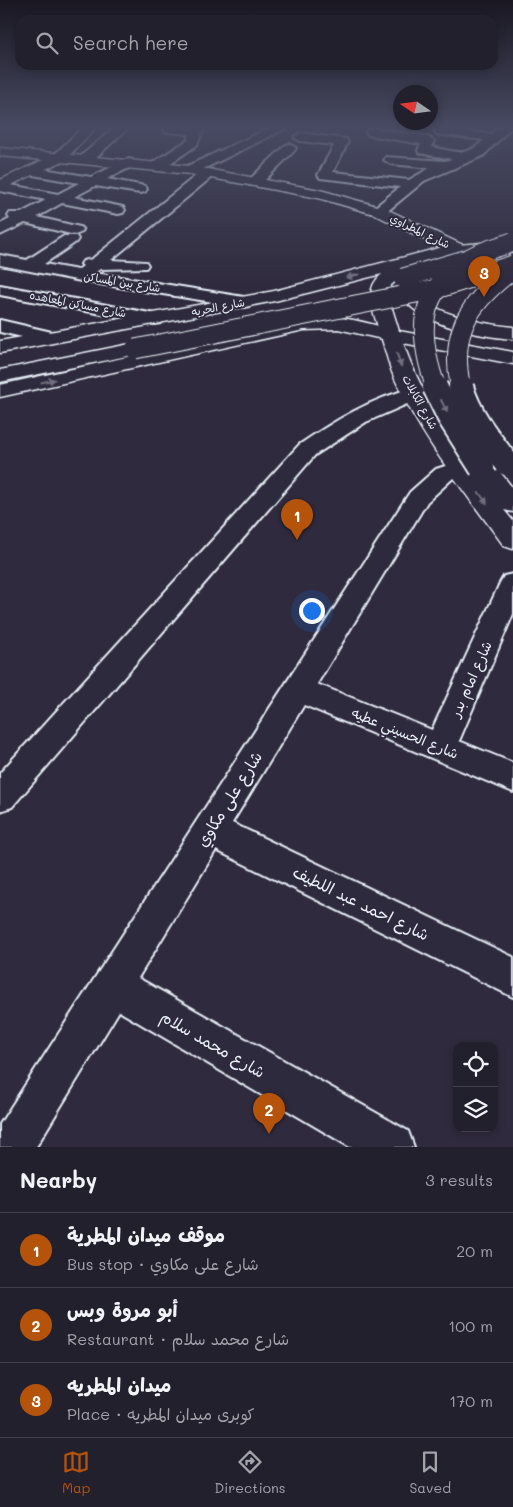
<!DOCTYPE html>
<meta charset="utf-8">
<style>
:root{--surface:#23202e;--page:#2f2d3a;--text:#f1f3f6;--muted:#a3a3aa;--line:#403e4a;--accent:#b45309}
body{margin:0;font-family:Mali,"Playpen Sans Arabic",sans-serif;background:var(--page);color:var(--text)}
.controls{position:absolute;right:15px;bottom:15px;display:grid;overflow:hidden;border-radius:10px;box-shadow:0 2px 8px #0003}
.controls button{width:45px;height:45px;display:grid;place-items:center;padding:0;border:0;border-bottom:1px solid var(--line);background:var(--surface);color:var(--text);font:25px sans-serif}
.compass{position:absolute;left:393px;top:85px;width:45px;height:45px;border-radius:50%;background:var(--surface);box-shadow:0 2px 8px #0003;rotate:283deg}
.you{position:absolute;left:311px;top:610px;width:18px;height:18px;margin:-12px;border:4px solid #fff;border-radius:50%;background:#1a73e8;box-shadow:0 0 0 8px #1a73e833}
.badge{display:grid;place-items:center;width:32px;height:32px;border-radius:50%;background:var(--accent);color:#fff;font-size:16px;font-weight:700}
.pin{position:absolute;translate:-50% -41px;filter:drop-shadow(0 1px 2px #0008)}
.pin::after{content:'';position:absolute;top:26px;width:18px;height:15px;background:inherit;clip-path:polygon(0 0,100% 0,50% 100%)}
.list{margin:0;padding:0;list-style:none}
h2{display:flex;justify-content:space-between;align-items:center;height:65px;margin:0;padding:0 20px;font-size:21px}
h2 small{font-size:16px;font-weight:400;color:var(--muted)}
.list li{display:grid;grid-template-columns:32px 1fr auto;gap:15px;align-items:center;box-sizing:border-box;height:75px;padding:0 20px;border-top:1px solid var(--line)}
.list b{display:block;font-size:19px;white-space:nowrap}
.list p{margin:0;font-size:16px;white-space:nowrap;color:var(--muted)}
.list em{font-size:16px;font-style:normal;color:var(--muted)}
.icon{flex:none;width:28px;height:28px;fill:none;stroke:currentColor;stroke-width:2;stroke-linecap:round;stroke-linejoin:round}
.map{position:relative;flex:none;width:513px;height:1147px;overflow:hidden}
.search{position:absolute;background:var(--surface);box-shadow:0 2px 8px #0003;left:15px;right:15px;top:15px;height:55px;display:flex;align-items:center;gap:12px;box-sizing:border-box;padding:0 18px;border-radius:15px;color:var(--muted);font-size:19px}
.sheet{height:290px;background:var(--surface)}
nav{display:flex;justify-content:space-around;align-items:center;box-sizing:border-box;height:70px;border-top:1px solid var(--line);background:var(--surface);font-size:14px;color:var(--muted)}
nav a{display:grid;justify-items:center;gap:2px}
nav .on{color:var(--accent)}
.map>svg:first-child{display:block}
.lines{fill:none;stroke-linecap:round;stroke-linejoin:round}
.minor-casing{stroke:#e8f1f8;stroke-width:4}
.tertiary-casing{stroke:#e8f1f8;stroke-width:3}
.secondary-casing{stroke:#e8f1f8;stroke-width:3}
.minor{fill:#2f2a3d;fill-rule:evenodd}
.tertiary{fill:#2f2a3d;fill-rule:evenodd}
.secondary{fill:#2f2a3d;fill-rule:evenodd}
.secondary-bridge-far1-casing{stroke:#e8f1f8;stroke-width:21;stroke-linecap:butt}
.secondary-bridge-casing{stroke:#e8f1f8;stroke-width:28;stroke-linecap:butt}
.secondary-bridge-far1{stroke:#2f2a3d;stroke-width:19}
.secondary-bridge{stroke:#2f2a3d;stroke-width:24}
.oneway{fill:#70707e}
.labels{text-anchor:middle;stroke-width:4;stroke-linejoin:round;paint-order:stroke}
.far-street-label{font-size:11px;fill:#e8f1f8;stroke:#2f2a3d}
.street-label{font-size:14px;fill:#e8f1f8;stroke:#2f2a3d}
.near-street-label{font-size:16px;fill:#e8f1f8;stroke:#2f2a3d}
</style>
<div class="map">
<svg width="513" height="1147" viewBox="0 0 513 1147">
<rect width="100%" height="100%" fill="#2f2a3d"/>
<filter id="ink" filterUnits="userSpaceOnUse"><feTurbulence type="fractalNoise" baseFrequency=".02" numOctaves="2"/><feDisplacementMap in="SourceGraphic" scale="10" xChannelSelector="R" yChannelSelector="G"/><feConvolveMatrix kernelMatrix="1 2 1 2 8 2 1 2 1" color-interpolation-filters="sRGB"/></filter>
<g filter="url(#ink)">
<g class="lines">
<g class="minor-casing">
<g id="minor">
<polygon points="83,127 96,127 65,160 55,160 54,157 55,154"/>
<polygon points="115,127 129,127 91,162 81,162 79,159 81,156"/>
<polygon points="164,127 205,127 197,145 162,169 152,169 150,166 152,163 188,140 190,134 165,132"/>
<polygon points="272,127 289,127 195,173 190,174 183,170 185,167"/>
<path d="M 434,127 L 491,134 L 499,127 L 512,127 L 483,156 L 424,181 L 384,214 L 374,214 L 372,211 L 374,208 L 400,187 L 320,178 L 318,175 L 334,145 L 300,141 L 294,137 L 300,133 L 346,139 L 348,142 L 333,172 L 409,180 L 430,168 L 391,164 L 384,160 L 386,157 L 445,161 L 452,159 L 419,153 L 418,150 L 421,144 L 368,135 L 366,132 L 368,129 L 372,128 L 428,137 L 434,141 L 431,147 C 456,151 464,159 484,140 L 436,134 Z"/>
<polygon points="290,144 296,148 294,151 260,185 250,185 248,182 250,179 286,145"/>
<polygon points="128,159 133,160 135,163 133,166 107,179 145,186 147,189 145,192 140,193 95,186 74,197 123,207 125,210 123,213 118,214 62,203 37,217 80,227 83,230 80,233 75,235 25,223 0,235 0,224 10,219 8,216 10,213 21,213 46,200 0,191 0,183 58,194 79,183 27,174 25,171 27,168 32,167 91,177"/>
<polygon points="208,169 213,170 215,173 213,176 111,260 146,262 148,265 146,268 100,269 95,273 244,297 250,298 253,302 250,306 244,307 81,281 0,265 0,255 27,260 64,236 76,236 78,239 76,242 44,264 78,270 83,266 81,264 83,261 92,259 203,170"/>
<polygon points="0,285 155,314 161,315 164,319 161,323 155,324 0,295"/>
<polygon points="0,320 56,333 58,337 56,341 49,343 0,332"/>
<path d="M 414,388 L 421,390 L 424,394 L 421,398 L 366,422 L 315,455 L 12,807 L 0,811 L 0,773 L 299,445 C 334,421 372,398 414,388 Z"/>
<polygon points="461,461 469,463 472,468 469,473 452,479 427,502 317,684 432,730 500,583 504,576 513,574 513,614 459,741 513,763 513,792 304,705 232,823 513,957 513,997 216,850 138,978 408,1131 414,1147 350,1147 119,1011 36,1147 0,1147 0,1124 410,492 436,469"/>
</g>
</g>
<g class="tertiary-casing">
<g id="tertiary">
<polygon points="0,148 190,166 320,190 384,208 463,245 465,249 463,253 451,253 374,214 318,198 190,174 61,162 0,190 0,180 43,160 0,156"/>
<path d="M 328,317 C 352,318 375,325 398,331 L 401,335 L 398,339 L 391,341 L 338,329 L 304,330 L 0,397 L 0,385 L 304,318 Z"/>
</g>
</g>
<g class="secondary-casing">
<g id="secondary">
<path d="M 481,243 L 513,245 L 513,252 C 505,255 498,253 490,253 C 473,253 453,253 437,260 C 427,264 419,269 418,280 C 412,314 491,325 513,327 L 513,339 C 483,337 392,322 400,278 L 391,285 L 389,299 L 399,331 L 513,352 L 513,364 L 403,343 C 419,388 443,428 471,466 L 474,463 C 494,458 501,475 513,488 L 513,512 L 504,510 L 513,521 L 513,549 L 504,546 C 465,492 421,438 394,377 C 388,363 385,348 380,333 C 374,312 362,291 382,274 L 275,301 L 0,353 L 0,341 L 274,291 L 447,246 Z"/>
<polygon points="135,343 142,345 145,349 142,353 0,382 0,370"/>
</g>
</g>
<use href="#minor" class="minor"/>
<use href="#tertiary" class="tertiary"/>
<use href="#secondary" class="secondary"/>
<g class="secondary-bridge-far1-casing">
<g id="secondary-bridge-far1">
<polyline points="403,278 471,258"/>
<polyline points="135,349 436,289 513,265"/>
<path d="M 436,388 C 417,333 416,292 470,258 C 483,250 499,247 513,242"/>
<path d="M 461,388 C 449,335 467,305 508,273"/>
</g>
</g>
<g class="secondary-bridge-casing">
<g id="secondary-bridge">
<polyline points="435,387 449,416 482,468"/>
<path d="M 461,387 C 469,416 489,440 507,463"/>
</g>
</g>
<use href="#secondary-bridge-far1" class="secondary-bridge-far1"/>
<use href="#secondary-bridge" class="secondary-bridge"/>
</g>
<defs><path id="oneway-solid" d="M-6-.8H1V-3.2L6.5 0L1 3.2V.8H-6Z" transform="scale(1.25)"/></defs>
<g class="oneway">
<use href="#oneway-solid" transform="translate(353 276) rotate(165)"/>
<use href="#oneway-solid" transform="translate(399 360) rotate(71)"/>
<use href="#oneway-solid" transform="translate(48 381) rotate(-12)"/>
<use href="#oneway-solid" transform="translate(444 406) rotate(64)"/>
<use href="#oneway-solid" transform="translate(483 498) rotate(54)"/>
</g>
</g>
<linearGradient id="sky" x2="0" y2="1"><stop stop-color="#1a1722"/><stop offset="0.44" stop-color="#474a62"/><stop offset="1" stop-color="#474a62" stop-opacity="0"/></linearGradient>
<rect width="513" height="288" fill="url(#sky)"/>
<g class="labels">
<g class="far-street-label">
<text transform="translate(420 231) rotate(26)" y="4">شارع المطراوي</text>
<text transform="translate(122 282) rotate(9)" y="4">شارع بين المساكن</text>
<text transform="translate(78 304) rotate(11)" y="4">شارع مساكن المعاهده</text>
<text transform="translate(218 307) rotate(-11)" y="4">شارع الحريه</text>
<text transform="translate(420 402) rotate(61)" y="4">شارع الكابلات</text>
</g>
<g class="street-label">
<text transform="translate(471 679) rotate(-66)" y="5">شارع امام بدر</text>
<text transform="translate(405 733) rotate(22)" y="5">شارع الحسيني عطيه</text>
</g>
<g class="near-street-label">
<text transform="translate(229 799) rotate(-58)" y="6">شارع على مكاوي</text>
<text transform="translate(361 903) rotate(26)" y="6">شارع احمد عبد اللطيف</text>
<text transform="translate(213 1044) rotate(30)" y="6">شارع محمد سلام</text>
</g>
</g>
</svg>
<div class="controls">
<button><svg class="icon" aria-label="locate" viewBox="0 0 24 24"><circle cx="12" cy="12" r="6"/><path d="M12 2v4M12 18v4M2 12h4M18 12h4"/></svg></button>
<button><svg class="icon" aria-label="layers" viewBox="0 0 24 24"><path d="M12 4l9 5-9 5-9-5zM3 14l9 5 9-5"/></svg></button>
</div>
<svg class="compass" viewBox="-18 -18 36 36"><path d="M0-13l5 13h-10z" fill="#e53935"/><path d="M0 13l5-13h-10z" fill="#a3a3aa"/></svg>
<div class="you"></div>
<div class="pin badge" style="left:297px;top:540px">1</div>
<div class="pin badge" style="left:269px;top:1134px">2</div>
<div class="pin badge" style="left:484px;top:297px">3</div>
<div class="search"><svg class="icon" aria-label="search" viewBox="0 0 24 24"><circle cx="10" cy="10" r="6"/><path d="M15 15l6 6"/></svg>Search here</div>
</div>
<section class="sheet">
<h2>Nearby<small>3 results</small></h2>
<ul class="list">
<li><span class="badge">1</span><div><b>موقف ميدان المطرية</b><p>Bus stop · شارع على مكاوي</p></div><em>20 m</em></li>
<li><span class="badge">2</span><div><b>أبو مروة وبس</b><p>Restaurant · شارع محمد سلام</p></div><em>100 m</em></li>
<li><span class="badge">3</span><div><b>ميدان المطريه</b><p>Place · كوبرى ميدان المطريه</p></div><em>170 m</em></li>
</ul>
</section>
<nav>
<a class="on"><svg class="icon" aria-label="map" viewBox="0 0 24 24"><path d="M3 6l6-2 6 2 6-2v14l-6 2-6-2-6 2zM9 4v14M15 6v14"/></svg>Map</a>
<a><svg class="icon" aria-label="directions" viewBox="0 0 24 24"><path d="M12 3l9 9-9 9-9-9zM9 14v-3h6M13 9l2 2-2 2"/></svg>Directions</a>
<a><svg class="icon" aria-label="saved" viewBox="0 0 24 24"><path d="M7 4h10v16l-5-4-5 4z"/></svg>Saved</a>
</nav>
